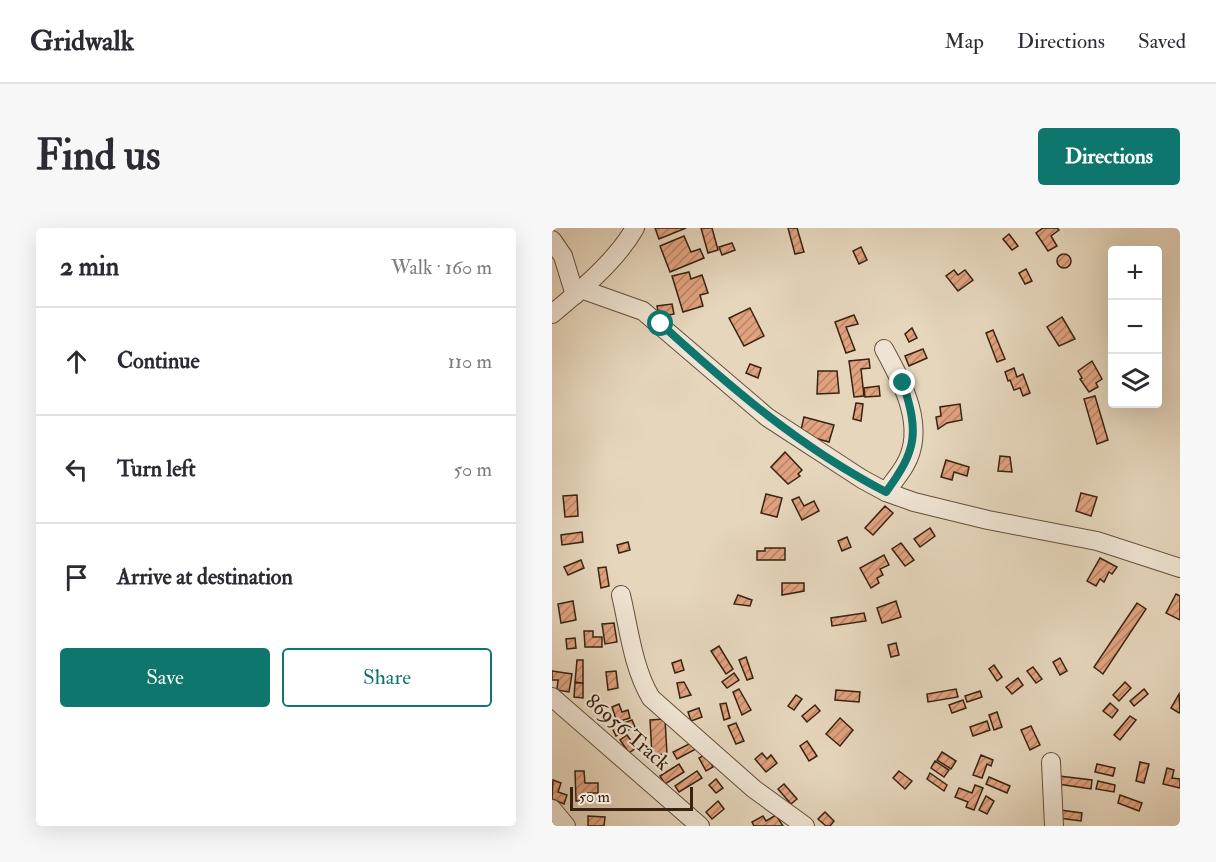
<!DOCTYPE html>
<meta charset="utf-8">
<style>
:root{--surface:#fff;--page:#f7f7f7;--text:#2b2b33;--muted:#7c7c81;--line:#e1e1e2;--accent:#0f766e}
body{margin:0;font-family:"IM FELL Double Pica",serif;background:var(--page);color:var(--text)}
.controls{position:absolute;right:18px;top:18px;display:grid;overflow:hidden;border-radius:6px;box-shadow:0 6px 24px #0002}
.controls button{width:54px;height:54px;display:grid;place-items:center;padding:0;border:0;border-bottom:2px solid var(--line);background:var(--surface);color:var(--text);font:30px sans-serif}
.scale{position:absolute;left:18px;bottom:15px;width:123px;box-sizing:border-box;padding-left:6px;border:3px solid #392210;border-top:0;font-size:16px;line-height:21px;white-space:nowrap;color:#392210;-webkit-text-stroke:4px #efe4d3;paint-order:stroke}
.stop{position:absolute;width:18px;height:18px;margin:-14px;border:4px solid #0f766e;border-radius:50%;background:#fff}
.stop.end{background:#0f766e;border-color:#fff;box-shadow:0 2px 6px #0008}
.list{margin:0;padding:0;list-style:none}
h2{display:flex;justify-content:space-between;align-items:center;height:78px;margin:0;padding:0 24px;font-size:26px}
h2 small{font-size:20px;font-weight:400;color:var(--muted)}
.list li{display:grid;grid-template-columns:39px 1fr auto;gap:18px;align-items:center;box-sizing:border-box;height:108px;padding:0 24px;border-top:2px solid var(--line)}
.list b{display:block;font-size:22px;white-space:nowrap}
.list em{font-size:20px;font-style:normal;color:var(--muted)}
.actions{display:flex;gap:12px;padding:18px 24px}
.actions a{flex:1;padding:14px 0;border:2px solid var(--accent);border-radius:6px;text-align:center;font-size:21px;color:var(--accent)}
.actions .main{background:var(--accent);color:#fff}
.icon{flex:none;width:33px;height:33px;fill:none;stroke:currentColor;stroke-width:2;stroke-linecap:round;stroke-linejoin:round}
.map{position:relative;flex:none;width:628px;height:598px;overflow:hidden;border-radius:6px}
header{display:flex;align-items:center;gap:36px;box-sizing:border-box;height:84px;padding:0 30px;background:var(--surface);border-bottom:2px solid var(--line)}
header strong{font-size:28px}
nav{display:flex;gap:33px;margin-inline-start:auto;font-size:21px}
.intro{display:flex;align-items:center;justify-content:space-between;box-sizing:border-box;height:144px;padding:0 36px}
h1{margin:0;font-size:42px}
.button{padding:15px 27px;border-radius:6px;background:var(--accent);color:#fff;font-size:21px;font-weight:700}
main{display:flex;gap:36px;padding:0 36px}
aside{flex:1;background:var(--surface);border-radius:6px;box-shadow:0 6px 24px #0002}
.map>svg:first-child{display:block}
.building{fill:url(#building-hatch);stroke:#392210;stroke-width:1.5}
.lines{fill:none;stroke-linecap:round;stroke-linejoin:round}
.minor-casing{stroke:#644f3b;stroke-width:20}
.minor{stroke:#efe4d3;stroke-width:18}
.route{stroke:#0f766e;stroke-width:8}
.labels{text-anchor:middle;stroke-width:4.5;stroke-linejoin:round;paint-order:stroke}
.street-label{font-size:21px;fill:#392210;stroke:#efe4d3}
</style>
<header>
<strong>Gridwalk</strong>
<nav><a>Map</a><a>Directions</a><a>Saved</a></nav>
</header>
<div class="intro"><h1>Find us</h1><a class="button">Directions</a></div>
<main>
<aside>
<h2>2 min<small>Walk · 160 m</small></h2>
<ul class="list">
<li><svg class="icon" aria-label="ahead" viewBox="0 0 24 24"><path d="M12 20V5M6 11l6-6 6 6"/></svg><div><b>Continue</b></div><em>110 m</em></li>
<li><svg class="icon" aria-label="left" viewBox="0 0 24 24"><path d="M17 20v-9H6M10 6l-5 5 5 5"/></svg><div><b>Turn left</b></div><em>50 m</em></li>
<li><svg class="icon" aria-label="arrive" viewBox="0 0 24 24"><path d="M6 21V4h12l-3 4 3 4H6"/></svg><div><b>Arrive at destination</b></div></li>
</ul>
<div class="actions"><a class="main">Save</a><a>Share</a></div>
</aside>
<div class="map">
<svg width="628" height="598" viewBox="0 0 628 598">
<defs>
<pattern id="building-hatch" width="6" height="6" patternUnits="userSpaceOnUse" patternTransform="scale(1.5)"><rect width="6" height="6" fill="#e1a27f"/><path d="M-1 1l2-2M0 6l6-6M5 7l2-2" fill="none" stroke="#b78467"/></pattern>
</defs>
<rect width="100%" height="100%" fill="#e6d6bc"/>
<filter id="stains"><feTurbulence type="fractalNoise" baseFrequency=".00333" numOctaves="4"/><feColorMatrix values="0 0 0 0 .2 0 0 0 0 .09 0 0 0 0 .02 0 0 0 .5 -.17"/></filter>
<radialGradient id="worn" r=".72"><stop offset=".6" stop-color="#630" stop-opacity="0"/><stop offset="1" stop-color="#630" stop-opacity=".3"/></radialGradient>
<g class="building">
<polygon points="103,0 134,0 107,11"/>
<polygon points="149,0 160,0 166,22 156,25"/>
<polygon points="236,0 245,0 252,24 243,26"/>
<polygon points="491,0 505,0 507,2 499,8 505,18 496,23 484,5"/>
<polygon points="457,6 466,18 460,22 451,11"/>
<polygon points="132,8 139,24 148,21 152,30 118,44 108,18"/>
<polygon points="180,15 183,22 170,27 167,19"/>
<polygon points="309,19 315,32 307,36 301,23"/>
<circle cx="512" cy="33" r="7"/>
<polygon points="474,41 480,53 473,56 467,45"/>
<polygon points="402,42 406,47 413,42 421,52 406,63 394,48"/>
<polygon points="137,44 139,51 150,47 156,65 148,67 151,78 131,84 120,48"/>
<polygon points="120,76 122,86 107,89 105,78"/>
<polygon points="198,80 212,108 192,118 177,90"/>
<polygon points="302,87 306,96 294,99 303,122 294,125 283,94"/>
<polygon points="510,89 523,111 507,118 495,99"/>
<polygon points="360,100 365,110 357,114 353,106"/>
<polygon points="441,102 453,131 445,134 434,105"/>
<polygon points="371,121 375,130 357,138 353,128"/>
<polygon points="317,131 318,140 309,141 312,168 302,169 297,133"/>
<polygon points="540,133 550,151 544,155 546,159 537,164 528,151 530,150 526,143"/>
<polygon points="198,136 209,140 206,150 194,145"/>
<polygon points="462,140 465,149 471,146 478,165 471,168 468,160 462,162 458,152 456,153 453,144"/>
<polygon points="266,143 285,143 287,165 265,166"/>
<polygon points="327,158 328,168 313,169 312,160"/>
<polygon points="543,168 556,212 545,216 532,171"/>
<polygon points="304,175 311,176 309,193 301,191"/>
<polygon points="408,176 410,192 395,195 386,201 384,189 389,188 388,179"/>
<polygon points="252,189 282,197 277,214 248,206"/>
<polygon points="233,224 250,242 246,246 248,248 236,256 219,239"/>
<polygon points="448,228 458,229 460,244 446,243"/>
<polygon points="394,232 417,239 415,248 402,244 400,252 389,249"/>
<polygon points="529,265 545,269 539,288 524,283"/>
<polygon points="214,266 230,270 225,289 209,285"/>
<polygon points="25,267 26,288 13,289 11,268"/>
<polygon points="247,269 252,278 262,273 267,283 250,292 240,272"/>
<polygon points="333,278 341,285 321,307 313,300"/>
<polygon points="378,300 383,308 368,319 362,311"/>
<polygon points="30,304 31,314 10,317 9,307"/>
<polygon points="295,309 299,319 290,323 286,313"/>
<polygon points="76,314 78,322 67,325 65,317"/>
<polygon points="349,315 362,332 353,338 340,321"/>
<polygon points="213,320 233,320 233,332 205,332 205,323 213,323"/>
<polygon points="332,327 337,337 328,341 331,347 325,350 327,355 319,360 308,340"/>
<polygon points="548,330 565,339 560,346 557,344 552,354 548,351 544,358 535,353"/>
<polygon points="29,332 32,340 16,347 12,339"/>
<polygon points="54,339 57,358 49,360 46,340"/>
<polygon points="230,355 252,355 252,363 230,367"/>
<polygon points="624,366 628,368 628,392 614,385"/>
<polygon points="186,367 200,372 198,378 182,376"/>
<polygon points="21,373 24,392 9,395 6,376"/>
<polygon points="344,373 349,389 330,395 325,380"/>
<polygon points="585,375 594,381 551,446 542,439"/>
<polygon points="312,385 314,393 280,398 279,390"/>
<polygon points="62,395 65,414 53,416 50,396"/>
<polygon points="32,403 41,403 41,409 50,409 50,419 33,419"/>
<polygon points="23,410 24,420 15,421 14,411"/>
<polygon points="344,415 347,427 339,429 336,417"/>
<polygon points="167,418 181,441 174,446 159,423"/>
<polygon points="194,429 201,450 195,452 187,432"/>
<polygon points="508,430 515,443 508,447 501,434"/>
<polygon points="25,432 31,432 31,455 23,454"/>
<polygon points="129,432 132,442 123,445 120,435"/>
<polygon points="442,437 450,449 445,453 437,441"/>
<polygon points="481,439 490,451 484,455 475,443"/>
<polygon points="0,443 20,446 17,464 5,462 6,452 0,452"/>
<polygon points="64,443 66,460 56,462 54,444"/>
<polygon points="182,445 187,452 175,460 170,454"/>
<polygon points="466,450 471,457 460,466 454,459"/>
<polygon points="132,454 139,467 128,470 125,455"/>
<polygon points="573,454 579,460 567,473 561,467"/>
<polygon points="23,455 31,455 31,470 22,469"/>
<polygon points="187,461 199,482 190,487 181,464"/>
<polygon points="404,461 406,469 376,474 375,466"/>
<polygon points="592,461 596,466 582,478 578,473"/>
<polygon points="284,462 308,464 307,474 283,472"/>
<polygon points="428,463 430,469 415,474 413,468"/>
<polygon points="627,466 628,483 627,485 619,480"/>
<polygon points="244,467 250,471 242,482 236,478"/>
<polygon points="411,472 414,480 400,485 397,477"/>
<polygon points="174,475 178,490 172,492 168,476"/>
<polygon points="558,475 566,482 560,490 551,483"/>
<polygon points="67,476 70,484 76,482 78,490 65,494 60,479"/>
<polygon points="263,477 268,483 255,494 250,488"/>
<polygon points="147,480 150,489 139,493 136,484"/>
<polygon points="445,484 450,499 442,502 437,487"/>
<polygon points="578,488 584,492 568,512 562,507"/>
<polygon points="288,490 301,502 288,518 274,506"/>
<polygon points="113,491 115,526 100,527 98,492"/>
<polygon points="80,492 83,499 64,508 60,500"/>
<polygon points="435,493 438,502 421,508 418,499"/>
<polygon points="184,495 192,513 184,516 176,498"/>
<polygon points="479,498 488,517 478,522 469,502"/>
<polygon points="75,507 84,520 77,525 68,512"/>
<polygon points="255,513 265,528 257,533 248,518"/>
<polygon points="141,514 144,521 125,531 121,524"/>
<polygon points="390,524 404,533 399,541 385,532"/>
<polygon points="210,525 215,531 219,527 225,535 214,544 203,531"/>
<polygon points="154,526 161,539 154,543 147,530"/>
<polygon points="429,527 441,532 439,538 435,536 430,550 421,547"/>
<polygon points="383,533 397,542 392,549 379,540"/>
<polygon points="588,534 597,536 592,555 584,553"/>
<polygon points="127,536 132,544 113,556 108,548"/>
<polygon points="545,536 563,540 561,548 543,544"/>
<polygon points="615,540 622,542 620,550 628,551 628,560 611,556"/>
<polygon points="23,543 32,543 33,555 46,555 46,565 36,565 36,573 24,573"/>
<polygon points="145,543 150,550 127,564 123,558"/>
<polygon points="347,543 360,553 353,561 341,550"/>
<polygon points="378,545 395,557 392,563 375,551"/>
<polygon points="507,548 540,552 539,561 506,556"/>
<polygon points="437,549 458,558 455,565 434,556"/>
<polygon points="164,551 171,560 164,565 157,557"/>
<polygon points="1,552 9,555 6,564 15,567 12,576 0,571"/>
<polygon points="546,553 563,557 562,564 544,561"/>
<polygon points="232,556 245,571 239,576 226,561"/>
<polygon points="423,557 431,560 422,582 414,579 416,574 403,569 407,560 420,565"/>
<polygon points="568,567 590,575 587,583 566,575"/>
<polygon points="434,568 442,573 435,586 427,582"/>
<polygon points="166,573 172,581 160,591 154,584"/>
<polygon points="508,582 530,585 529,593 507,590"/>
<polygon points="273,584 282,593 278,598 274,598 266,591"/>
<polygon points="224,587 231,598 202,598 200,594 211,588 214,593"/>
<polygon points="36,588 53,589 52,598 36,598"/>
</g>
<g class="lines">
<g class="minor-casing">
<g id="minor">
<polyline points="0,12 11,28 23,67"/>
<polyline points="29,61 91,83 215,189 310,251 334,264 362,274 436,292 545,313 628,340"/>
<path d="M 0,86 C 29,62 64,33 83,0"/>
<path d="M 332,121 C 350,154 375,199 353,237 C 348,246 340,255 334,264"/>
<path d="M 69,367 C 77,401 81,440 99,470 L 202,561 L 253,598"/>
<polyline points="0,469 148,598"/>
<polyline points="499,534 502,598"/>
<polyline points="0,581 14,598"/>
</g>
</g>
<use href="#minor" class="minor"/>
</g>
<g class="lines">
<path class="route" d="M 109,96 C 179,160 249,220 334,264 C 365,222 367,205 351,155"/>
</g>
<g class="labels">
<g class="street-label">
<text transform="translate(76 504) rotate(41)" y="7">86956 Track</text>
</g>
</g>
<rect width="100%" height="100%" filter="url(#stains)"/>
<rect width="100%" height="100%" fill="url(#worn)"/>
</svg>
<div class="controls">
<button>+</button>
<button>−</button>
<button><svg class="icon" aria-label="layers" viewBox="0 0 24 24"><path d="M12 4l9 5-9 5-9-5zM3 14l9 5 9-5"/></svg></button>
</div>
<div class="scale">50 m</div>
<div class="stop" style="left:109px;top:96px"></div>
<div class="stop end" style="left:351px;top:155px"></div>
</div>
</main>
